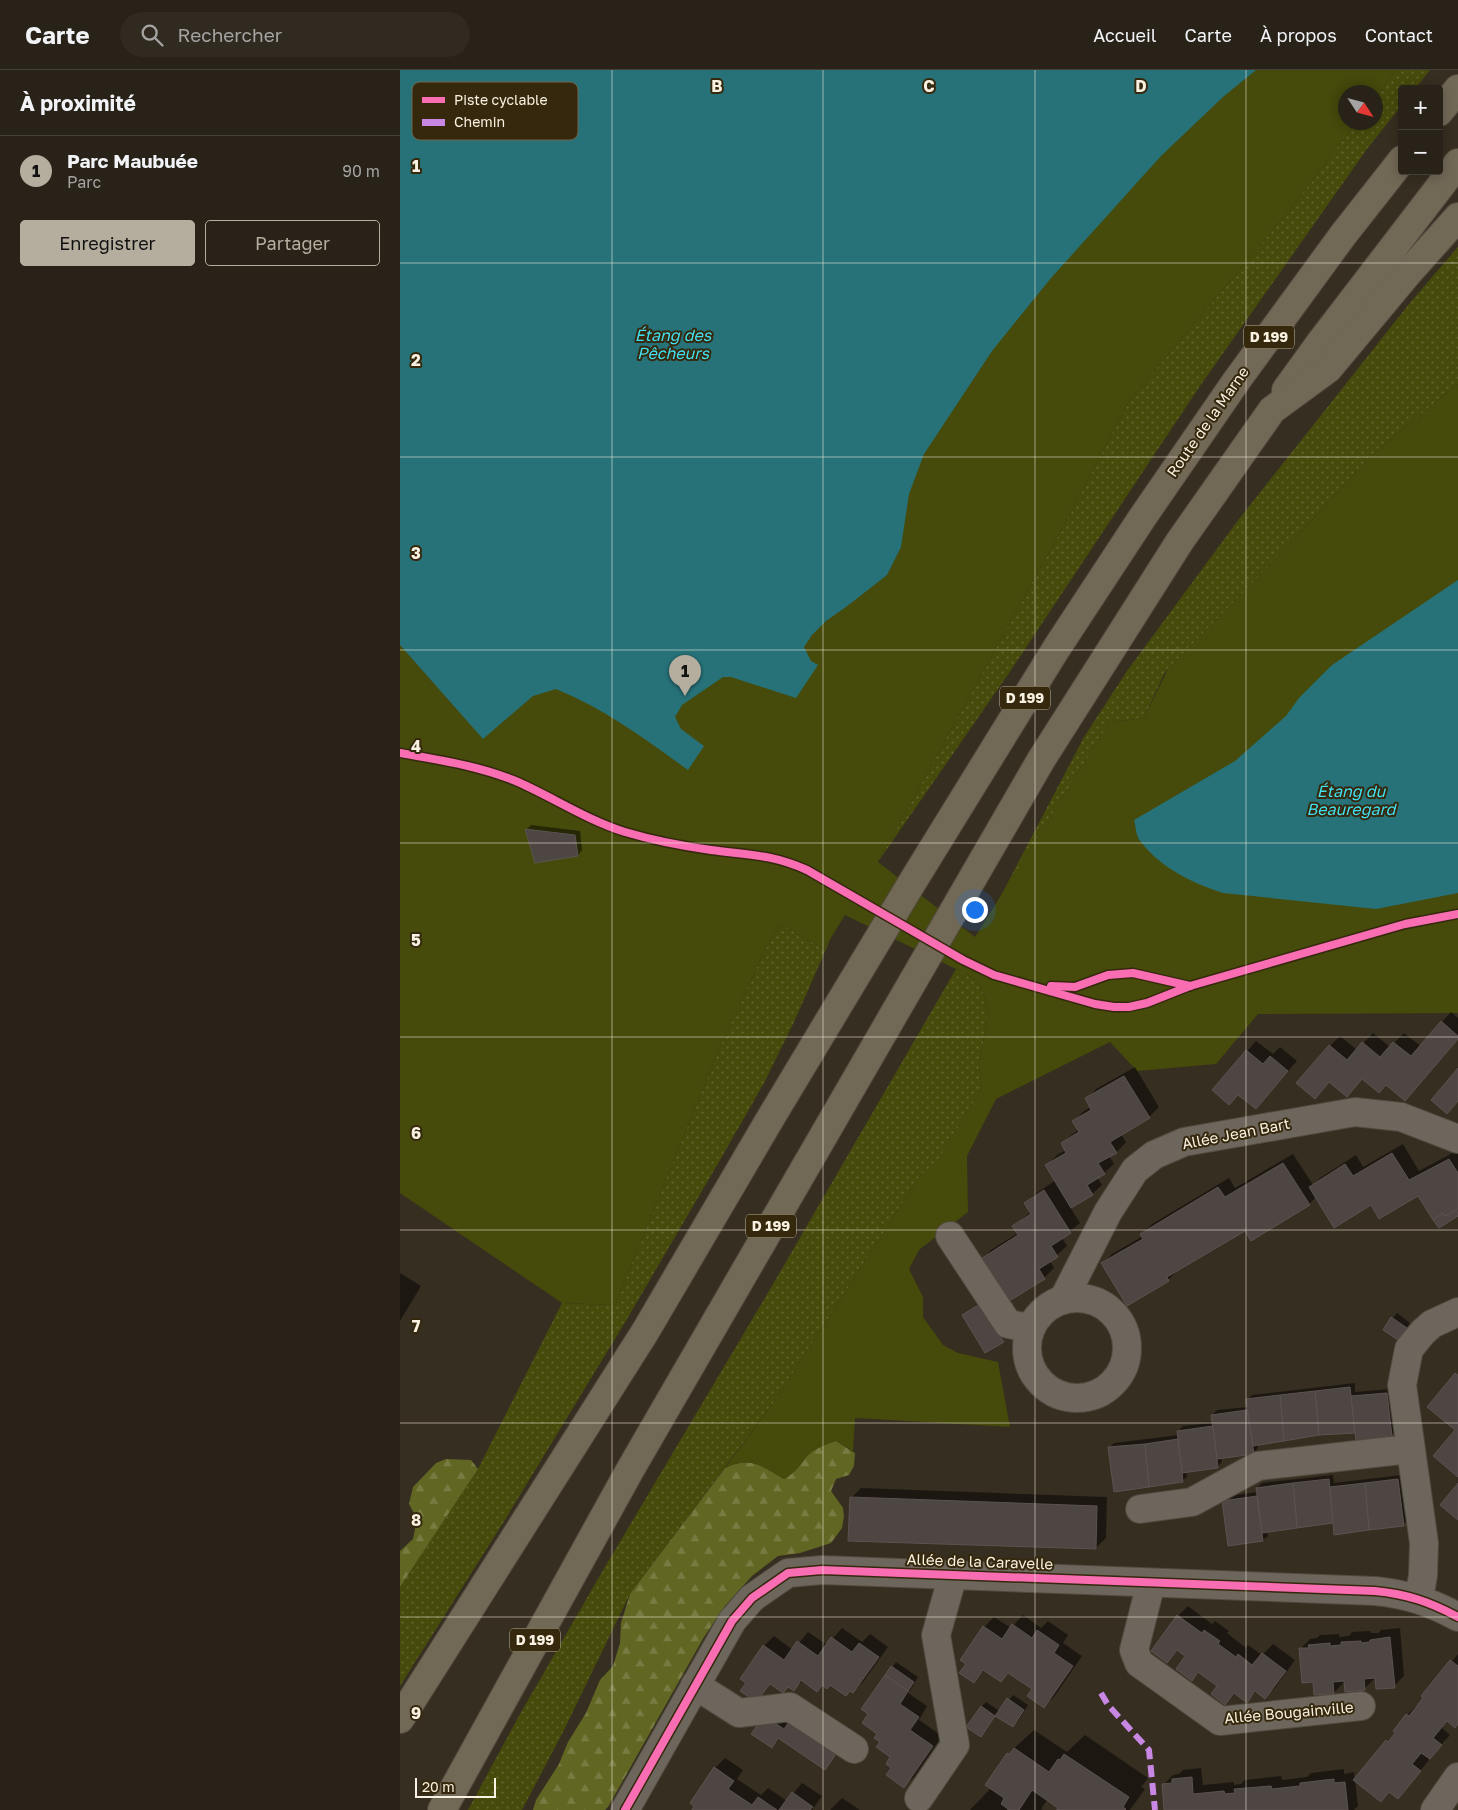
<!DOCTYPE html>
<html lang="fr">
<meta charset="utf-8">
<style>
:root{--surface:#282218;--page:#302a21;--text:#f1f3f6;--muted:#a5a4a2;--line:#443f37;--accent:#b5ad9d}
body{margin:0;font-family:"Golos Text",sans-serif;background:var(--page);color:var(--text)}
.controls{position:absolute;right:15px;top:15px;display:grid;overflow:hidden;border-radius:5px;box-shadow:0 2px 12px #0003}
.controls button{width:45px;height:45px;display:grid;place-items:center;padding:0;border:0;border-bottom:1px solid var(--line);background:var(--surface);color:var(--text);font:25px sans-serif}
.compass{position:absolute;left:938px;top:15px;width:45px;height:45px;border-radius:50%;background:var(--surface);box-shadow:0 2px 12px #0003;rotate:126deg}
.scale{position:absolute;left:15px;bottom:12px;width:81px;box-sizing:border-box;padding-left:5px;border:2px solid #f9f1e1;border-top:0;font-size:14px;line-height:18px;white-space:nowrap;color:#f9f1e1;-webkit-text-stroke:4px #35280c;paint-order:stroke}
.you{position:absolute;left:574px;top:839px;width:18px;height:18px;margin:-12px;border:4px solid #fff;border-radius:50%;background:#1a73e8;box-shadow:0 0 0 8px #1a73e833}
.badge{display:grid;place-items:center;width:32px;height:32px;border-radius:50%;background:var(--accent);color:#111;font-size:16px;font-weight:700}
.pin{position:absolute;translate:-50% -41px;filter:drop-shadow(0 1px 2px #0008)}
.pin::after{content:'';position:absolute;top:26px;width:18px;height:15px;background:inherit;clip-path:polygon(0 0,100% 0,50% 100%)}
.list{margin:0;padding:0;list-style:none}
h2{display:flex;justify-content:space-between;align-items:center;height:65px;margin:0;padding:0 20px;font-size:21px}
h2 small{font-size:16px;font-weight:400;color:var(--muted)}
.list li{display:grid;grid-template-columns:32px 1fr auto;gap:15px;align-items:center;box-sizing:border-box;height:70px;padding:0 20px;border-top:1px solid var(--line)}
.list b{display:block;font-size:19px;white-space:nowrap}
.list p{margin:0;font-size:16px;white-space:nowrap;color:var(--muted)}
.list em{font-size:16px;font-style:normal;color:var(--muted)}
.actions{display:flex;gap:10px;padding:15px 20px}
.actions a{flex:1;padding:11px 0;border:1px solid var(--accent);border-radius:5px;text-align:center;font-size:18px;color:var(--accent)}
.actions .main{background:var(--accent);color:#111}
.icon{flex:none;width:28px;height:28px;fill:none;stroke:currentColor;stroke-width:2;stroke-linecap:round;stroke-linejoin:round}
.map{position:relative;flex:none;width:1058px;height:1740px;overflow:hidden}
header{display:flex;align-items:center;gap:30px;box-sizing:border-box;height:70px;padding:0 25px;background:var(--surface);border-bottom:1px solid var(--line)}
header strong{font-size:24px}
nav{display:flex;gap:28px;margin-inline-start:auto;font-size:18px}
.search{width:350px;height:45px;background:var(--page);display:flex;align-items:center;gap:12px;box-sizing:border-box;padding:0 18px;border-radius:28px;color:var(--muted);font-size:19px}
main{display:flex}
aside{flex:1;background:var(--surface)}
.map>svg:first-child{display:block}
.grass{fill:url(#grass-dots)}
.forest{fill:url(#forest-firs)}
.park{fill:#464a0b}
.water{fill:#277279}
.shadow{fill:#0007}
.building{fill:#4e4642;stroke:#5c5351}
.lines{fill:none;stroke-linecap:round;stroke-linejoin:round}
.minor-casing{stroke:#514a3e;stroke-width:30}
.highway-casing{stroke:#514a3e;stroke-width:30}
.minor{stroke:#6d665c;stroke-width:28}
.highway{stroke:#716856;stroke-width:28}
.quiet{stroke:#c787e3;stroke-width:6;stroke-dasharray:12 6;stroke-linecap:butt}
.cycleway-casing{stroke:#35280c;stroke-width:11}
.cycleway{stroke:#f96db3;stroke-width:8}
.grid{fill:none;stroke:#f9f1e1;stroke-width:1;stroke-opacity:0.55}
.labels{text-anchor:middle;stroke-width:4;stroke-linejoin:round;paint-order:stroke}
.shield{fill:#35280c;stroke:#beb5a1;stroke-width:1}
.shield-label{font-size:14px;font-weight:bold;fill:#f9f1e1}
.street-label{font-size:15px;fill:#f9f1e1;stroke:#35280c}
.water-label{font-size:16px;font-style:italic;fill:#42dff0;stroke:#35280c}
.key{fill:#35280c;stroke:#70644c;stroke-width:1}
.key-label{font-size:14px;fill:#f9f1e1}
.grid-label{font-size:16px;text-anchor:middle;font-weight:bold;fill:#f9f1e1;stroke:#35280c;stroke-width:4;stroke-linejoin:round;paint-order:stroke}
</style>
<header>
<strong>Carte</strong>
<div class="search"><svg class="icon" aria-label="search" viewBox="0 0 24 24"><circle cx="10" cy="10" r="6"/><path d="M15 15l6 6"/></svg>Rechercher</div>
<nav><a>Accueil</a><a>Carte</a><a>À propos</a><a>Contact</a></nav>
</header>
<main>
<aside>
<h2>À proximité<small></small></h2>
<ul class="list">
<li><span class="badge">1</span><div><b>Parc Maubuée</b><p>Parc</p></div><em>90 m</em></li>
</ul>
<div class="actions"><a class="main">Enregistrer</a><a>Partager</a></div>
</aside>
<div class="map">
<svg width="1058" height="1740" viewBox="0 0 1058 1740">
<defs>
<pattern id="grass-dots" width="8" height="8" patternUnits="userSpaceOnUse" patternTransform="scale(1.25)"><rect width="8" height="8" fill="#464a0b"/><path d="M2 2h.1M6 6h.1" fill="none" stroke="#61652e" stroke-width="1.8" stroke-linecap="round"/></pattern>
<pattern id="forest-firs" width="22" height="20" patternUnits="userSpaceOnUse" patternTransform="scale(1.25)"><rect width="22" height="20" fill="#616623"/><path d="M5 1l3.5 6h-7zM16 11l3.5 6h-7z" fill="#787c43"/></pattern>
</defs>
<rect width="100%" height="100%" fill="#362e20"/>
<g class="grass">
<polygon points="996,0 1030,0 1015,19 1002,19 1002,35 967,79 800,316 607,606 478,792 663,457 729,331 887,143 956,53 976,52 976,27"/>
<polygon points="1058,177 1058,314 969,387 941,419 872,493 768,599 764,604 744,648 710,652 597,833 684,667 727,601 839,449 1009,234"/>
<polygon points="381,854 424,879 431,868 394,952 364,1013 316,1097 224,1254 103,1453 0,1616 0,1517 78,1399 162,1233 215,1235 319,979 366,878"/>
<polygon points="556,899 576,910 579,914 584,926 588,945 579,996 582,1018 532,1101 522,1103 377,1328 230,1524 163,1662 122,1740 68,1740 120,1644 202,1502 369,1221"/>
</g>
<g class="forest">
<path d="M 436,1371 L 455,1383 L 454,1396 L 449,1405 L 436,1409 L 431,1421 L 443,1438 L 444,1446 L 442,1458 L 431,1473 L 400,1483 L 378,1486 L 352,1506 L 325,1536 L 304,1567 L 208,1737 L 205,1740 L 133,1740 L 136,1730 L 159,1694 L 168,1672 L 186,1643 L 200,1610 L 213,1596 L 220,1573 L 221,1553 L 230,1524 L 325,1398 C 351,1386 362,1396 384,1409 C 396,1402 399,1396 407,1386 C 415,1378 426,1374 436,1371 Z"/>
<polygon points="46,1389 71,1390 78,1399 0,1517 0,1481 13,1469 17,1449 9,1434 13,1417 36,1393"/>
</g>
<path class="park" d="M 0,0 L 996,0 L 976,27 L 976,22 L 946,22 L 946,52 L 956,53 L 887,143 L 729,331 L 663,457 L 478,792 L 575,867 L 710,652 L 744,648 L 768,599 L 872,493 L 941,419 L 969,387 L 1058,314 L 1058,943 L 858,944 L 816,994 L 737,1001 L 710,972 L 596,1029 L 567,1086 L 568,1142 L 519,1180 L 509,1199 L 523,1227 L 523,1247 L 543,1275 L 558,1283 L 598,1292 L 610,1357 L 455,1348 L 453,1381 L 436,1371 C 426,1374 415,1378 407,1386 C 399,1396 396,1402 384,1409 C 362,1396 351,1386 325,1398 L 377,1328 L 522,1103 L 532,1100 L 582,1018 L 579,996 L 588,945 L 584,926 L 579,914 L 576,910 L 556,899 L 445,845 L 424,879 L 381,854 L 366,878 L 319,979 L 215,1235 L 162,1233 L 0,1123 Z"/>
<g class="water">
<path d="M 0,0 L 856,0 L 823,27 L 761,86 L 651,208 L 592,281 L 524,384 L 509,424 L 501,477 L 487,505 L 446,537 L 426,551 L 412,565 L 404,577 L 411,591 L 418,595 L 396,628 L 331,607 L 323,607 L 282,635 L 275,647 L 281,659 L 304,676 L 288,700 C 245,669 205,639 156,619 L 133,626 L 83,669 L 0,575 Z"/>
<path d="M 1058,510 L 1058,823 L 976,839 L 823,823 C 792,813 761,798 741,772 C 736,767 736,757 734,750 L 835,691 L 886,646 L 899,628 L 932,595 Z"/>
</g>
<g class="shadow">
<polygon points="131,755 180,761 182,780 178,785 127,759"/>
<polygon points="1051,942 1058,948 1058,969 1005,1030 987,1014 963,1008 947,1025 930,976 940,966 957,980 973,963 990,977 1004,963 1021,976"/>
<polygon points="856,971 873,984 880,977 897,991 856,1038 839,1024 813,1020"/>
<polygon points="735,997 759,1037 749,1047 721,1064 726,1072 717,1082 709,1086 714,1094 704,1103 697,1107 702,1115 692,1124 670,1137 680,1153 662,1168 667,1176 650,1191 654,1198 644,1208 581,1190 591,1180 618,1163 613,1156 631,1142 626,1133 635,1124 656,1110 647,1095 657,1085 666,1080 662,1073 679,1059 674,1051 684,1041 691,1037 687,1029 696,1019"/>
<polygon points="1003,1074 1019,1101 1058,1080 1058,1145 1039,1157 1019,1124 971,1133 916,1127 909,1134 845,1159 778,1200 768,1210 703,1193 712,1184 743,1166 742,1164 752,1154 829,1108 835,1118 893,1084 913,1115 920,1108 956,1085 963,1097"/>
<polygon points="0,1203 21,1216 0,1251"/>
<polygon points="585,1230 608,1266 586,1281 563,1245"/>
<polygon points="997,1243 1010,1253 1002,1264 984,1260"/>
<polygon points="955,1313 955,1322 991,1319 996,1361 991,1365 956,1362 919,1364 858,1374 858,1378 853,1383 821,1387 822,1392 817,1397 786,1401 787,1407 782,1411 709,1378 714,1373 779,1365 778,1361 783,1356 813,1353 812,1345 817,1340 848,1337 847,1330 852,1325"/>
<polygon points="933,1405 934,1413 1002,1405 1008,1450 1003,1454 934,1451 867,1461 868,1466 863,1470 824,1431 828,1426 858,1422 857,1418 862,1413"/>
<polygon points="461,1418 707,1427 706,1468 696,1478 451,1428"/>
<polygon points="788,1536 812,1554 815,1551 829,1561 827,1563 846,1578 848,1575 862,1585 873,1574 895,1590 875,1618 865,1627 857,1621 847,1631 836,1623 825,1633 818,1616 799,1602 792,1609 787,1586 778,1580 767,1591 753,1581 778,1546"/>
<polygon points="623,1545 641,1558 648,1551 668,1565 663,1573 682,1586 654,1627 644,1636 634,1619 609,1602 601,1611 585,1600 573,1611 567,1594 584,1557 594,1547 611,1558"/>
<polygon points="442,1558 462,1572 470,1564 488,1577 463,1612 453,1622 430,1614 423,1614 417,1620 403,1610 394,1619 389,1616 371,1613 356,1631 347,1613 364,1576 374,1566 393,1580 408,1562 427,1575"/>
<polygon points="1000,1558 1004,1606 994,1616 976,1607 964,1619 945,1611 934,1623 914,1611 900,1579 910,1569 917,1568 920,1565 939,1564 939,1567 949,1566 952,1562 970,1561 971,1563 979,1563 981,1560"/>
<polygon points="1058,1584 1058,1653 1055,1656 1048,1650 1042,1658 1050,1665 1028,1689 1029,1690 998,1728 990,1721 955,1710 958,1736 954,1740 766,1740 763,1715 773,1705 779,1704 783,1700 801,1698 803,1715 834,1712 834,1715 841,1714 845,1710 881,1706 882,1710 907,1707 911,1703 944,1699 944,1704 954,1702 955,1710 996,1662 1007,1645 1017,1635 1018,1636 1025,1628 1023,1626"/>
<polygon points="496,1592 518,1607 510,1621 487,1605"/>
<polygon points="485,1607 527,1636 519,1650 542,1666 514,1707 504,1716 493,1698 492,1687 481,1672 470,1644"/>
<polygon points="613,1625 628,1635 618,1651 613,1656 596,1645 581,1666 582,1636 586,1632 600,1641"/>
<polygon points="369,1642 389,1655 372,1677"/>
<polygon points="634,1660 667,1682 685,1665 748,1708 741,1717 745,1719 730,1740 658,1740 660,1737 648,1729 641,1739 643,1740 570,1740 591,1718 608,1684"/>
<polygon points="325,1688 343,1700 337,1709 361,1725 368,1718 387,1731 402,1713 422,1726 412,1740 293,1740 296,1736 292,1733 315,1698"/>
<polygon points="442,1728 460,1740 430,1740"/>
</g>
<g class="building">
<polygon points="125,759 175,765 178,786 135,793"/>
<polygon points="1041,951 1058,966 1058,969 1005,1031 986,1015 979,1023 962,1009 947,1027 929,1012 915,1029 896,1013 929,975 947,990 962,972 980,987 993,972 1011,986"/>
<polygon points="846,980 863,994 870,986 888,1001 856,1039 838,1025 829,1035 812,1020"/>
<polygon points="1058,998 1058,1031 1047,1044 1031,1030"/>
<polygon points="724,1006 750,1048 710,1072 717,1083 698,1093 705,1104 687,1115 693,1125 671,1138 645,1095 666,1083 661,1073 679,1062 672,1051 691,1040 685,1028"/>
<polygon points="992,1083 1009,1110 1049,1089 1058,1103 1058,1139 1045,1146 1043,1143 1033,1150 1018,1126 979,1149 971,1135 934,1158 909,1117 945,1094 953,1106"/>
<polygon points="883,1093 910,1135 851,1171 845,1161 767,1207 769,1211 727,1236 701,1193 743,1169 740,1164 818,1117 825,1127"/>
<polygon points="644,1120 671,1163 651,1176 658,1187 639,1199 645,1209 606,1233 579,1190 618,1165 612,1156 631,1144 624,1133"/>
<polygon points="1057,1140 1058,1146 1039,1158 1033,1150 1043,1143 1045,1146"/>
<polygon points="580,1234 604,1272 585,1283 562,1245"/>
<polygon points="991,1247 1007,1258 998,1270 983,1260"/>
<polygon points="1055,1303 1058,1305 1058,1407 1033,1386 1055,1360 1027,1337"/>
<polygon points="950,1317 955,1363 919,1365 915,1321"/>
<polygon points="915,1321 919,1365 884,1371 880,1325"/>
<polygon points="987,1323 992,1366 956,1371 951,1326"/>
<polygon points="880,1325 884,1371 853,1376 846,1329"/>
<polygon points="847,1340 854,1384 817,1389 811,1345"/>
<polygon points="813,1356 818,1398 782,1403 777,1361"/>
<polygon points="778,1369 783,1412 749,1417 745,1374"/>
<polygon points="745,1374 749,1417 714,1422 708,1377"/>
<polygon points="929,1409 933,1453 897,1458 893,1413"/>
<polygon points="998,1409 1004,1456 969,1460 965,1413"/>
<polygon points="893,1413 897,1458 862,1463 856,1418"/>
<polygon points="965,1413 969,1460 934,1465 930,1417"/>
<polygon points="1058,1413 1058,1450 1040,1435"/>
<polygon points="857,1426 863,1471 828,1476 822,1431"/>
<polygon points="450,1427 697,1436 696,1479 448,1471"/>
<polygon points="777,1545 802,1563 804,1560 820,1571 818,1574 836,1587 838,1584 852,1595 862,1583 886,1601 865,1629 855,1621 847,1633 834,1623 825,1635 811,1624 817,1616 798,1602 792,1611 776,1599 785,1586 777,1580 767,1593 751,1581"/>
<polygon points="612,1554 632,1568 637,1560 659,1575 654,1583 673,1596 644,1638 627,1626 632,1619 608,1603 601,1612 583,1600 574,1613 559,1603 566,1594 560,1590 583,1556 602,1569"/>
<polygon points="431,1567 452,1582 459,1573 479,1587 453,1623 450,1621 446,1626 430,1615 427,1619 422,1615 417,1622 401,1610 394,1621 388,1617 383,1623 370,1614 356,1632 340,1621 346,1613 340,1609 363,1575 384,1590 397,1571 418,1586"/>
<polygon points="990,1567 995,1618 976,1619 975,1608 964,1609 965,1620 945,1622 944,1611 933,1612 934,1624 914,1625 913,1612 902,1613 899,1578 909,1578 908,1575 930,1573 930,1576 941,1575 941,1572 961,1571 961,1573 970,1572 970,1570"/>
<polygon points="1050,1590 1058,1596 1058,1654 1055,1658 1047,1651 1033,1668 1042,1675 1030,1689 1021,1683 1012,1694 1021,1701 998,1729 989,1722 981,1732 953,1710 986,1670 988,1672 995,1663 993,1661 1006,1644 1009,1646 1023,1628 1021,1626"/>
<polygon points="491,1596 514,1612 508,1621 485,1605"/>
<polygon points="485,1605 508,1621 500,1634 519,1647 510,1660 533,1676 504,1718 486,1705 491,1698 486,1694 490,1687 476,1677 480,1672 474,1668 477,1664 462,1653 468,1644 461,1639"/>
<polygon points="607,1628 624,1640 613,1657 595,1646"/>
<polygon points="581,1636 595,1646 581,1667 566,1657"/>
<polygon points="364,1646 384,1659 391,1649 438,1681 425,1700 378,1668 372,1678 351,1664"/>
<polygon points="614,1678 649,1702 658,1689 660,1690 664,1684 729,1727 723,1737 726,1739 725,1740 656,1740 658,1738 632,1720 619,1740 608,1740 608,1739 601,1734 604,1728 585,1715 607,1683 609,1684"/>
<polygon points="314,1697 334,1711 328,1719 352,1735 358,1727 377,1740 292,1740 294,1736 290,1733"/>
<polygon points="792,1707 793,1724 824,1721 825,1724 835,1723 834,1719 871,1716 872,1719 900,1716 900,1713 934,1709 934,1713 945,1712 948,1740 764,1740 762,1714 772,1713 772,1709"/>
<polygon points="392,1722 413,1737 410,1740 379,1740"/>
</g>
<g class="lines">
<g class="minor-casing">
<g id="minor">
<polyline points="550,1166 608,1254 631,1258"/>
<circle cx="677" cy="1278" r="50"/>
<polyline points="663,1230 708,1142 735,1100 754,1085 784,1072 955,1042 1001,1047 1058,1069"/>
<polyline points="740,1439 792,1432 858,1396 1010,1379"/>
<polyline points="751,1513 734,1580 739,1593 820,1651 961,1636"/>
<polyline points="1019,1529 1023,1505 1024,1473 1002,1315 1009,1279 1023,1262 1032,1254 1058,1242"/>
<polyline points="295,1615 339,1643 390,1637 454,1679"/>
<polyline points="519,1728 555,1675 536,1565 553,1505"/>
<path d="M 225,1740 L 332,1551 L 352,1528 L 388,1503 L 422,1500 L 975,1521 C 1007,1524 1030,1532 1058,1547"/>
<polyline points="1035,1740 1058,1707"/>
</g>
</g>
<g class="highway-casing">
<g id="highway">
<polyline points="1039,42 1058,19"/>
<polyline points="886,320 920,273 1058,93"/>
<polyline points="0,1649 245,1262 370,1049 513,811 656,579 742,448 837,310 943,165 1002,90"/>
<polyline points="42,1740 230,1400 641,690 780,471 872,340 928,299 1008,203 1058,147"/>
</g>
</g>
<use href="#minor" class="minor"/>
<use href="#highway" class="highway"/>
<polyline class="quiet" points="701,1623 708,1635 749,1680 755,1740"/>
<g class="cycleway-casing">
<g id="cycleway">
<path d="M 0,683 C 40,690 80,696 118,712 C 154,728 187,750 225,762 C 252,770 282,776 311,780 C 348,785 371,784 407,800 L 563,890 L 594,905 L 695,934 L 714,937 L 729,937 L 747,933 L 790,916 L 1005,854 L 1058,844"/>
<polyline points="651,916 675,917 708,905 733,903 790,916"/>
<path d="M 225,1740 L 332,1551 L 352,1528 L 388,1503 L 422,1500 L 975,1521 C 1007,1524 1030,1532 1058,1547"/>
</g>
</g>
<use href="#cycleway" class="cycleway"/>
</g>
<path class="grid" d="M 212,0 L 212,1740M 423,0 L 423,1740M 635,0 L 635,1740M 846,0 L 846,1740M 0,193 L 1058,193M 0,387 L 1058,387M 0,580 L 1058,580M 0,773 L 1058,773M 0,967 L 1058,967M 0,1160 L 1058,1160M 0,1353 L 1058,1353M 0,1547 L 1058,1547"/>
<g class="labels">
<g class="shield">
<rect x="844" y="255.5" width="50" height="23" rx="4"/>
<rect x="600" y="616.5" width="50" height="23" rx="4"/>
<rect x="346" y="1144.5" width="50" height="23" rx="4"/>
<rect x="110" y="1558.5" width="50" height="23" rx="4"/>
</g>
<g class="shield-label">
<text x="869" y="272">D 199</text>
<text x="625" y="633">D 199</text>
<text x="371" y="1161">D 199</text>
<text x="135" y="1575">D 199</text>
</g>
<g class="street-label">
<text transform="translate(808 352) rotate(-55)" y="5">Route de la Marne</text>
<text transform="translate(836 1064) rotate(-11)" y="5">Allée Jean Bart</text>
<text transform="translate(580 1492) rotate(2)" y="5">Allée de la Caravelle</text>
<text transform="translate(889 1643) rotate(-5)" y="5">Allée Bougainville</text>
</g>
<g class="water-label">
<text x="273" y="271">Étang des<tspan x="273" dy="18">Pêcheurs</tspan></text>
<text x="951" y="727">Étang du<tspan x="951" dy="18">Beauregard</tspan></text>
</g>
</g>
<rect x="12" y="12" width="166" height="58" rx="8" class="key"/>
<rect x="22" y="27" width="23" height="6" fill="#f96db3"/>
<rect x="22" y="49" width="23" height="7" fill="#c787e3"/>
<g class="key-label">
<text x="54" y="35">Piste cyclable</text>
<text x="54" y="57">Chemin</text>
</g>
<g class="grid-label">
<text x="317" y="22">B</text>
<text x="529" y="22">C</text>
<text x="741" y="22">D</text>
<text x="16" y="102">1</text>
<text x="16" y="296">2</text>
<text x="16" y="489">3</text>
<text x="16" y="682">4</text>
<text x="16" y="876">5</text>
<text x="16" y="1069">6</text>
<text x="16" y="1262">7</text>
<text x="16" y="1456">8</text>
<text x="16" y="1649">9</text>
</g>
</svg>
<div class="controls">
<button>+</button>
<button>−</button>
</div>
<svg class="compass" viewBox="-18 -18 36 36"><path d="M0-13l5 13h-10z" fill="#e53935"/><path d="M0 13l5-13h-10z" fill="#a5a4a2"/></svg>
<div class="scale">20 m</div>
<div class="you"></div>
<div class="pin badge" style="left:285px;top:626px">1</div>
</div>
</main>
